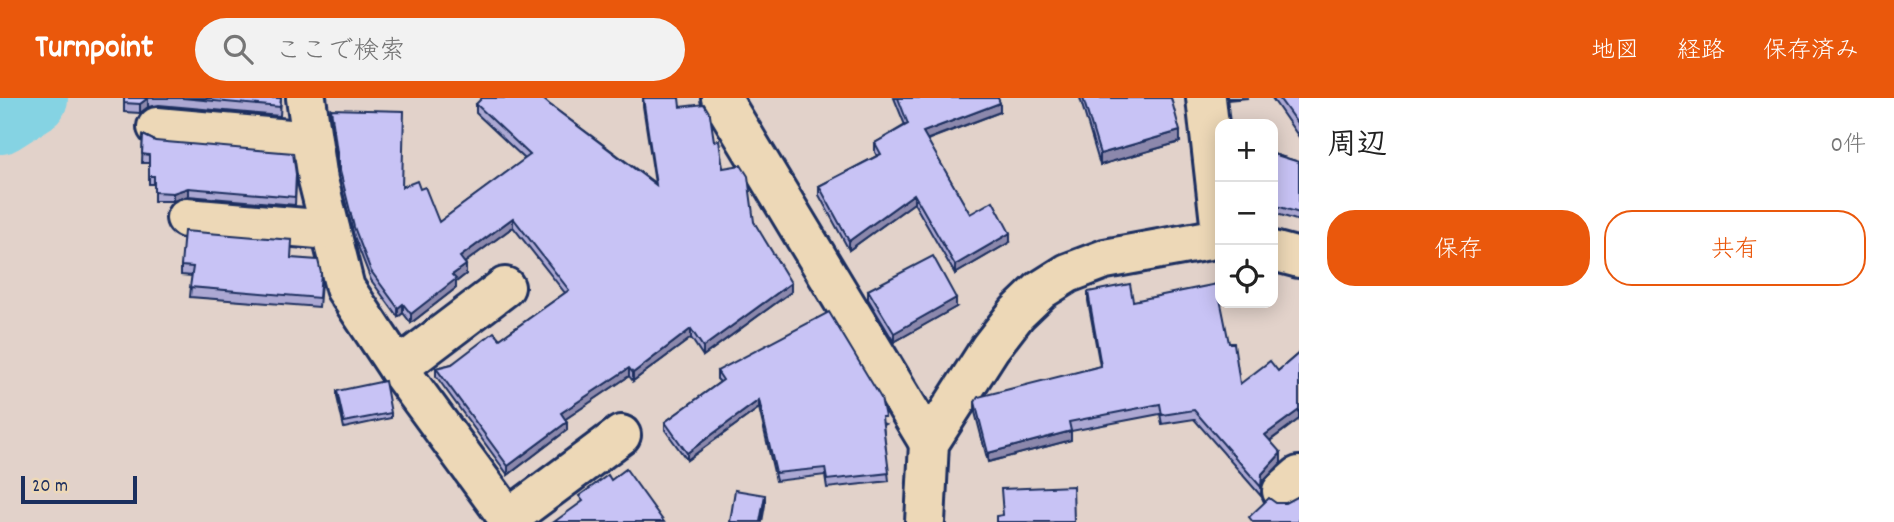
<!DOCTYPE html>
<html lang="ja">
<meta charset="utf-8">
<style>
:root{--surface:#fff;--page:#f2f2f2;--text:#222;--muted:#767676;--line:#e0e0e0;--accent:#ea580c}
body{margin:0;font-family:Dekko,"Klee One",sans-serif;background:var(--page);color:var(--text)}
.controls{position:absolute;right:21px;top:21px;display:grid;overflow:hidden;border-radius:14px;box-shadow:0 4px 18px #0003}
.controls button{width:63px;height:63px;display:grid;place-items:center;padding:0;border:0;border-bottom:2px solid var(--line);background:var(--surface);color:var(--text);font:35px sans-serif}
.scale{position:absolute;left:21px;bottom:18px;width:116px;box-sizing:border-box;padding-left:7px;border:4px solid #1b2f5e;border-top:0;font-size:19px;line-height:24px;white-space:nowrap;color:#1b2f5e;-webkit-text-stroke:5px #edd8b7;paint-order:stroke}
.list{margin:0;padding:0;list-style:none}
h2{display:flex;justify-content:space-between;align-items:center;height:91px;margin:0;padding:0 28px;font-size:30px}
h2 small{font-size:23px;font-weight:400;color:var(--muted)}
.actions{display:flex;gap:14px;padding:21px 28px}
.actions a{flex:1;padding:16px 0;border:2px solid var(--accent);border-radius:28px;text-align:center;font-size:24px;color:var(--accent)}
.actions .main{background:var(--accent);color:#fff}
.icon{flex:none;width:38px;height:38px;fill:none;stroke:currentColor;stroke-width:2;stroke-linecap:round;stroke-linejoin:round}
.map{position:relative;flex:none;width:1299px;height:424px;overflow:hidden}
header{display:flex;align-items:center;gap:42px;box-sizing:border-box;height:98px;padding:0 35px;background:var(--accent);color:#fff}
header strong{font-size:33px}
nav{display:flex;gap:38px;margin-inline-start:auto;font-size:24px}
.search{width:490px;height:63px;background:var(--page);display:flex;align-items:center;gap:18px;box-sizing:border-box;padding:0 24px;border-radius:38px;color:var(--muted);font-size:26px}
main{display:flex}
aside{flex:1;background:var(--surface)}
.map>svg:first-child{display:block}
.lines{fill:none;stroke-linecap:round;stroke-linejoin:round}
.river{stroke:#85d3e3;stroke-width:70}
.minor-casing{stroke:#1b2f5e;stroke-width:44}
.minor{stroke:#edd8b7;stroke-width:38}
.wall{fill:#aca8d3;stroke:#1b2f5e;stroke-width:2}
.shaded-wall{fill:#8c88ac;stroke:#1b2f5e;stroke-width:2}
.building{fill:#c8c3f5;stroke:#1b2f5e;stroke-width:2}
</style>
<header>
<strong>Turnpoint</strong>
<div class="search"><svg class="icon" aria-label="search" viewBox="0 0 24 24"><circle cx="10" cy="10" r="6"/><path d="M15 15l6 6"/></svg>ここで検索</div>
<nav><a>地図</a><a>経路</a><a>保存済み</a></nav>
</header>
<main>
<div class="map">
<svg width="1299" height="424" viewBox="0 0 1299 424">
<rect width="100%" height="100%" fill="#e2d2ca"/>
<filter id="ink" filterUnits="userSpaceOnUse"><feTurbulence type="fractalNoise" baseFrequency=".0143" numOctaves="2"/><feDisplacementMap in="SourceGraphic" scale="14" xChannelSelector="R" yChannelSelector="G"/><feConvolveMatrix kernelMatrix="1 2 1 2 8 2 1 2 1" color-interpolation-filters="sRGB"/></filter>
<g filter="url(#ink)">
<g class="lines">
<polyline class="river" points="0,21 33,0"/>
<g class="minor-casing">
<g id="minor">
<polyline points="306,0 318,82 345,190 398,270 511,424"/>
<polyline points="721,0 929,345"/>
<polyline points="1206,0 1220,125"/>
<polyline points="157,29 312,43"/>
<polyline points="186,120 330,132"/>
<polyline points="1273,153 1299,160"/>
<polyline points="398,270 505,189"/>
<polyline points="1282,393 1299,378"/>
<polyline points="508,421 621,337"/>
<polyline points="925,424 929,345 990,250 1017,215 1041,192 1068,175 1105,161 1220,140"/>
</g>
</g>
<use href="#minor" class="minor"/>
</g>
<g class="wall">
<polygon points="124,0 281,0 280,18 159,7 148,9 140,15 124,14"/>
<polygon points="643,0 680,9 714,43 723,70 754,124 791,194 703,258 691,240 633,283 629,278 565,321 567,332 508,377 436,278 436,270 452,266 500,241 565,195 513,129 464,165 466,176 456,184 456,190 411,225 403,215 398,219 371,182 354,138 339,78 331,20 331,11 403,89 420,91 439,124 525,61 476,15 476,6 550,7 655,85 643,8"/>
<polygon points="894,0 998,0 1000,14 927,42 970,116 1010,144 955,176 914,105 849,152 819,97 819,88 877,58 875,54 875,45 905,27"/>
<polygon points="1080,0 1171,0 1180,44 1100,67"/>
<polygon points="1228,0 1248,0 1228,2"/>
<polygon points="1272,0 1299,0 1299,39"/>
<polygon points="143,37 155,43 296,84 295,107 188,98 173,103 154,103 154,86 149,86 149,65 142,65"/>
<polygon points="1273,56 1299,64 1299,123 1277,116 1273,101"/>
<polygon points="292,160 321,185 319,209 190,199 192,178 181,177 181,168"/>
<polygon points="868,192 956,209 894,244 868,201"/>
<polygon points="1088,194 1133,203 1229,245 1240,286 1278,273 1299,255 1299,321 1270,343 1281,365 1262,385 1261,398 1194,321 1162,326 1160,316 1071,333 1071,342 988,364 975,314 975,304 1100,268 1088,203"/>
<polygon points="717,273 885,326 883,327 889,383 827,390 825,377 776,383 759,310 687,362 665,332 665,324 720,284 717,281"/>
<polygon points="337,293 391,315 391,320 344,330 337,299"/>
</g>
<g class="shaded-wall">
<polygon points="148,0 148,9 140,15 140,6"/>
<polygon points="1000,5 1000,14 923,43 923,34"/>
<polygon points="1180,33 1180,44 1100,67 1100,56"/>
<polygon points="188,90 188,98 173,103 173,95"/>
<polygon points="914,96 914,105 849,152 849,143"/>
<polygon points="513,120 513,129 460,168 460,159"/>
<polygon points="1010,135 1010,144 955,176 955,167"/>
<polygon points="466,167 466,176 456,184 456,190 411,225 411,216 452,177"/>
<polygon points="791,185 791,194 703,258 703,249"/>
<polygon points="956,200 956,209 894,244 894,235"/>
<polygon points="403,206 403,215 398,219 398,210"/>
<polygon points="691,231 691,240 633,283 633,275"/>
<polygon points="629,270 629,278 561,324 561,315"/>
<polygon points="759,302 759,310 687,362 687,355"/>
<polygon points="1299,312 1299,321 1265,346 1265,337"/>
<polygon points="567,324 567,332 508,377 508,368"/>
<polygon points="1071,333 1071,342 988,364 988,355"/>
<polygon points="1281,355 1281,365 1262,385 1261,398 1262,376"/>
<polygon points="765,397 765,407 762,424 760,424"/>
</g>
<g class="building">
<polygon points="124,0 148,0 140,6 124,5"/>
<polygon points="182,0 281,0 280,9"/>
<polygon points="482,0 542,0 550,7 656,87 643,0 679,0 680,9 704,6 710,16 714,43 719,42 723,70 741,67 748,78 754,124 791,185 703,249 691,231 633,275 629,270 561,315 567,324 508,368 436,270 452,266 494,234 500,241 569,192 513,120 460,159 466,167 452,177 456,181 411,216 403,206 398,210 371,173 354,129 339,69 331,11 404,13 402,89 417,83 420,91 425,89 439,124 530,57 476,6"/>
<polygon points="898,0 998,0 1000,5 923,34 970,116 993,103 1010,135 955,167 914,96 849,143 819,88 881,56 875,45 908,26"/>
<polygon points="1083,0 1171,0 1180,33 1100,56"/>
<polygon points="1279,0 1299,0 1299,28"/>
<polygon points="143,37 155,43 293,55 296,76 295,99 188,90 173,95 154,94 154,78 149,78 149,57 142,56"/>
<polygon points="1273,56 1299,64 1299,115 1277,108 1273,92"/>
<polygon points="184,133 292,142 291,160 318,162 321,175 319,200 190,189 193,169 181,168"/>
<polygon points="933,158 956,200 894,235 868,192"/>
<polygon points="1130,186 1133,203 1217,186 1229,245 1234,245 1240,286 1270,263 1278,273 1299,255 1299,312 1265,337 1281,355 1262,376 1261,389 1194,312 1162,317 1160,306 1069,324 1071,333 988,355 975,304 978,299 1101,268 1088,194"/>
<polygon points="829,214 881,300 885,319 882,319 889,375 827,382 825,370 776,375 759,302 687,355 665,324 723,282 717,273"/>
<polygon points="385,283 391,315 344,324 337,293"/>
<polygon points="626,371 664,424 554,424 583,403 579,398 608,377 611,382"/>
<polygon points="1073,388 1074,424 996,424 996,418 1003,417 1001,391"/>
<polygon points="735,392 765,397 760,424 730,424"/>
<polygon points="1299,398 1299,424 1253,424 1249,419 1269,400 1276,405 1286,405"/>
</g>
</g>
</svg>
<div class="controls">
<button>+</button>
<button>−</button>
<button><svg class="icon" aria-label="locate" viewBox="0 0 24 24"><circle cx="12" cy="12" r="6"/><path d="M12 2v4M12 18v4M2 12h4M18 12h4"/></svg></button>
</div>
<div class="scale">20 m</div>
</div>
<aside>
<h2>周辺<small>0件</small></h2>
<ul class="list">
</ul>
<div class="actions"><a class="main">保存</a><a>共有</a></div>
</aside>
</main>
